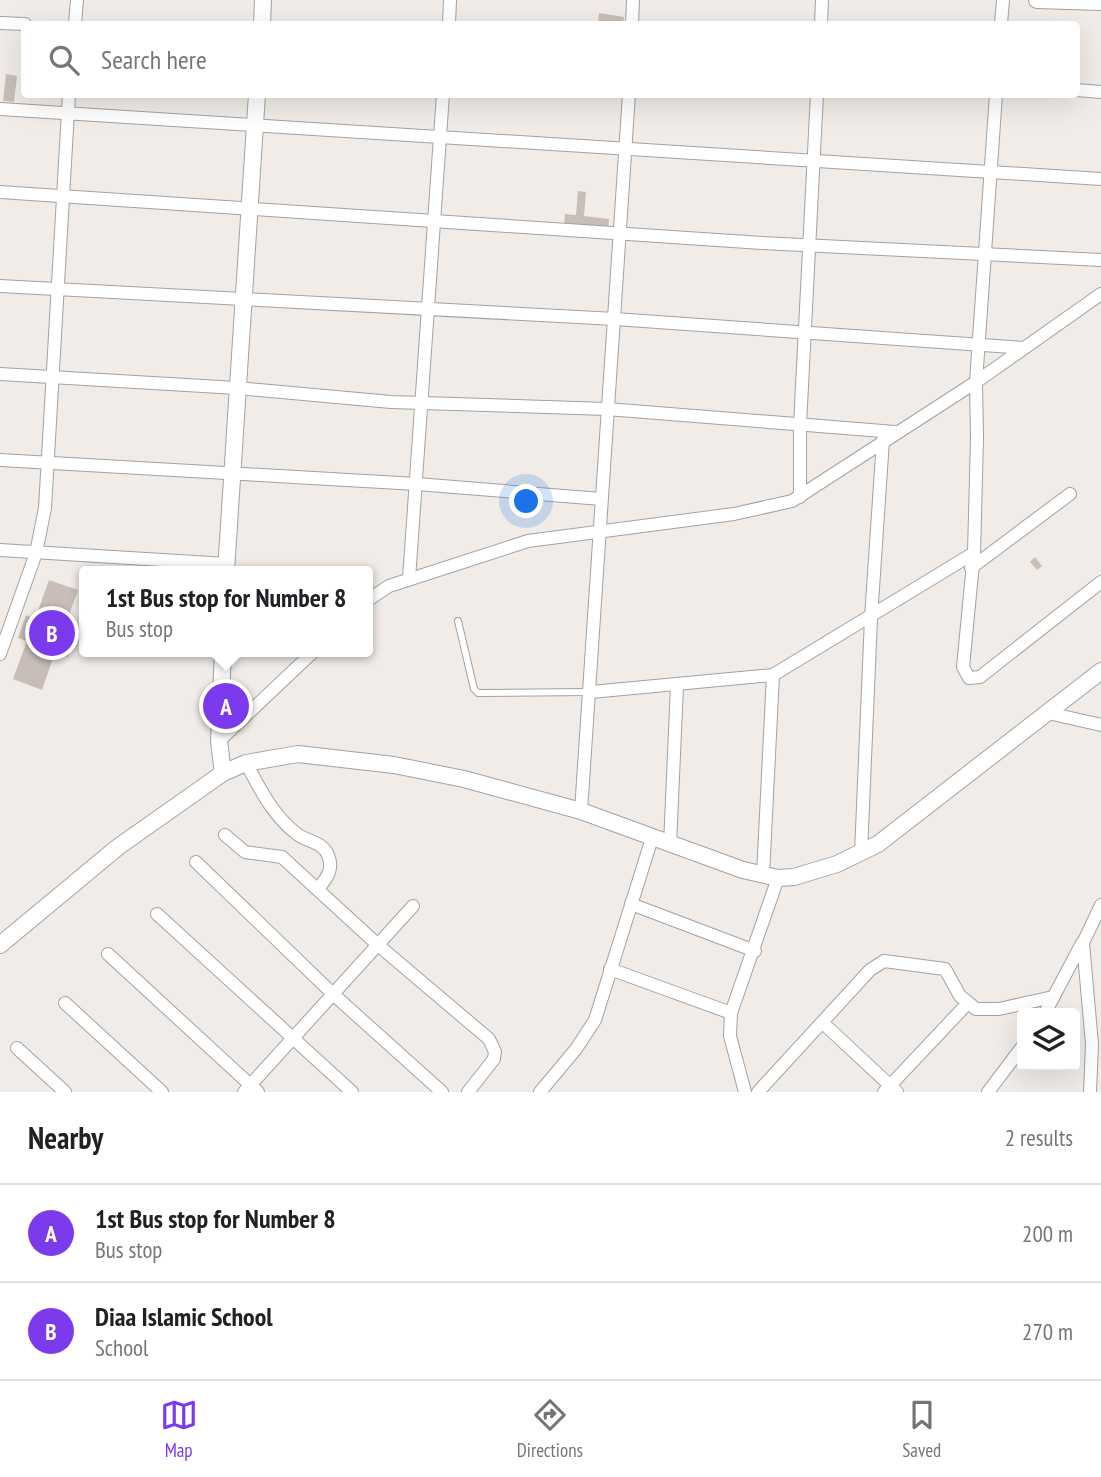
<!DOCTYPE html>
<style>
:root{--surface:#fff;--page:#f2f2f2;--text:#202124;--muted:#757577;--line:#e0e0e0;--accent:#7c3aed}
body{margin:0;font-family:"PT Sans Narrow",sans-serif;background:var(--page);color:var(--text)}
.controls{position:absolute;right:21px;bottom:21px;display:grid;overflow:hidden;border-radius:7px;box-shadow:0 7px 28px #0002}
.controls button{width:63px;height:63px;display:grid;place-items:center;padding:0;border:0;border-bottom:2px solid var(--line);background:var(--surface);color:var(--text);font:35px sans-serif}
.you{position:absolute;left:527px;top:502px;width:24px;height:24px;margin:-18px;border:5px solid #fff;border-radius:50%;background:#1a73e8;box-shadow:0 0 0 10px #1a73e833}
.badge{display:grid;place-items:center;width:46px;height:46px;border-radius:50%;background:var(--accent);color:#fff;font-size:23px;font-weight:700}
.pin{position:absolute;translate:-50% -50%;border:4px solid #fff;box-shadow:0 2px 7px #0006}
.popup{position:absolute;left:79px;top:566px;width:294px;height:91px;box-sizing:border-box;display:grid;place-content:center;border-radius:7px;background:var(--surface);filter:drop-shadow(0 2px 5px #0005);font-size:23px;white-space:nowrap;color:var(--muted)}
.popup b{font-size:26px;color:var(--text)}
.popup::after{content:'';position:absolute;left:50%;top:100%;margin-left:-14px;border:14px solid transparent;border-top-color:var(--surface)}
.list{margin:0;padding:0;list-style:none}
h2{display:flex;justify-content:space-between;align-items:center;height:91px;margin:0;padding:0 28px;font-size:30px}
h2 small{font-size:23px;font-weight:400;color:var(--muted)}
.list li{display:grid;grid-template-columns:46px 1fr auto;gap:21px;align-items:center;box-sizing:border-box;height:98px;padding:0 28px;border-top:2px solid var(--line)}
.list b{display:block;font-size:26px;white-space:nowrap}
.list p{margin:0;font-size:23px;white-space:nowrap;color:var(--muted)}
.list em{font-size:23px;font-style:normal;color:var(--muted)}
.icon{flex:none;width:38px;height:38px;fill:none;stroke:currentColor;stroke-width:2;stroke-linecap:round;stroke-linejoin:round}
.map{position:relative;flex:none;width:1101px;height:1092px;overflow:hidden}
.search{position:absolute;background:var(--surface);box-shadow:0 7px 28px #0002;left:21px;right:21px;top:21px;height:77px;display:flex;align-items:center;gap:18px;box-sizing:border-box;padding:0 24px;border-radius:7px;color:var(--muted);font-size:26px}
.sheet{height:287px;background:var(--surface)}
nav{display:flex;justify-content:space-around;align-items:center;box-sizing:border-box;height:98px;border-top:2px solid var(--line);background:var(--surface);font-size:19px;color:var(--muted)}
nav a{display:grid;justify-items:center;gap:4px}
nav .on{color:var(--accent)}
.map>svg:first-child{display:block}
.building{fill:#c9bdba}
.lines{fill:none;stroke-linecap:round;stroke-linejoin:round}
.service-casing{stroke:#a2a2a2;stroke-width:8}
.minor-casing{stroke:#a2a2a2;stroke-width:14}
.tertiary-casing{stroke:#a2a2a2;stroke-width:18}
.service{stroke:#fff;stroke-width:6}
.minor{stroke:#fff;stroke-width:12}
.tertiary{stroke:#fff;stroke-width:16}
</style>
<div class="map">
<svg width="1101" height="1092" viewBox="0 0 1101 1092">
<rect width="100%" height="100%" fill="#f1ece7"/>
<g class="building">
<polygon points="599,13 624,17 623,24 598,22"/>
<polygon points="6,74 17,76 14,102 3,101"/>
<polygon points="578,191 586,192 584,216 609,219 608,230 564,225 565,214 576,215"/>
<polygon points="1035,557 1042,566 1037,570 1030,562"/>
<polygon points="49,580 78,590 65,626 77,630 68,657 55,652 42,690 13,679 27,641 18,638 26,615 35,619"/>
</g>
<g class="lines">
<g class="service-casing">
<polyline id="service" points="458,621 474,689 478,693 589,692"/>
</g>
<g class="minor-casing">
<g id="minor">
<polyline points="0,23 25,24"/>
<polyline points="75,24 77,0"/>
<polyline points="449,24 450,0"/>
<polyline points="632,24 633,0"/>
<polyline points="821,24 822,0"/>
<polyline points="1001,24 1003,0"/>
<polyline points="1076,90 1101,92"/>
<polyline points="996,94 976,382 977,438 974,553 963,667 969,678 980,677 1101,582"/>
<polyline points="0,109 1101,179"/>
<polyline points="0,192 762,243 1101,260"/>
<polyline points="0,286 615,319 1024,348"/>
<polyline points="0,374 237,388 391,402 607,409 895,432"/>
<polyline points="0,460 417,484 601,499"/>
<polyline points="800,497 800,425 817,94"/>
<polyline points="0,550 227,564"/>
<polyline points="971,568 1070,494"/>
<polyline points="409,579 443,94"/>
<polyline points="368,600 389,586 528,541 734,514 792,501 976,382 1101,294"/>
<polyline points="0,654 36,553 45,508 69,94"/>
<polyline points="591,692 773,675 974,553"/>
<polyline points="1048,713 1101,725"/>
<polyline points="219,741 313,652"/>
<path d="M 246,763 C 260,789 273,816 297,834 C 307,842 322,841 328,855 C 334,869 327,878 318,889"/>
<polyline points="581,811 629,94"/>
<polyline points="225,835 245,852 282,857 378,945 489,1039 495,1052 494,1059 468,1092"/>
<polyline points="670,845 677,686"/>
<polyline points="861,853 871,618 883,440"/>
<polyline points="196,862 333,994 442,1092"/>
<polyline points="763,875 773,675"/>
<polyline points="631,904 755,951"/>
<polyline points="157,914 352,1092"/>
<polyline points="108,954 258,1092"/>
<polyline points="610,969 731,1013"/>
<polyline points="65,1003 162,1092"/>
<polyline points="1045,1013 1082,943"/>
<polyline points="823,1023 897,1092"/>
<polyline points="17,1048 65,1092"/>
<polyline points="244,1092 413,906"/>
<polyline points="540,1092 576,1049 595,1020 652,838"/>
<polyline points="745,1092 730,1036 731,1013 778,878"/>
<polyline points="758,1092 870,970 884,961 945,969 960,996 976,1009 999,1009 1053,997"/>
<polyline points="884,1092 967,1004"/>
<polyline points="988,1092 1022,1047"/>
<polyline points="1090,1092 1092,1044 1083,943 1101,905"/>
</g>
</g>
<g class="tertiary-casing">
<g id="tertiary">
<polyline points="1037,0 1101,2"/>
<polyline points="262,24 263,0"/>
<polyline points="226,571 257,94"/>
<polyline points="223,773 246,763 298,754 394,765 464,779 581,811 743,870 778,878 794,877 837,864 878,844 1101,671"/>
<polyline points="0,945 118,847 223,773 219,741 223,652"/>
</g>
</g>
<use href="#service" class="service"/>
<use href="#minor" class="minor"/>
<use href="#tertiary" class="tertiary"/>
</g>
</svg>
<div class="controls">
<button><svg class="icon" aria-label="layers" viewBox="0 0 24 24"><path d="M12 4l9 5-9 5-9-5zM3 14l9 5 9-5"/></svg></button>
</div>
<div class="you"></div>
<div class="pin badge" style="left:226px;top:706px">A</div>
<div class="popup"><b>1st Bus stop for Number 8</b>Bus stop</div>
<div class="pin badge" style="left:52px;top:633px">B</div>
<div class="search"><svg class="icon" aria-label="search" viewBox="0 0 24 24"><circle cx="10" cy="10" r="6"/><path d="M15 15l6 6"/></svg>Search here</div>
</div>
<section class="sheet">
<h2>Nearby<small>2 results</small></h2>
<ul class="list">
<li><span class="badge">A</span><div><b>1st Bus stop for Number 8</b><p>Bus stop</p></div><em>200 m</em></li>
<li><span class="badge">B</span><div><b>Diaa Islamic School</b><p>School</p></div><em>270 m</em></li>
</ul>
</section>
<nav>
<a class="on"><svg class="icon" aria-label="map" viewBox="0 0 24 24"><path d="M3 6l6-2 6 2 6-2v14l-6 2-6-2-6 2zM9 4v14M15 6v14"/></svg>Map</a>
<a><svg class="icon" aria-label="directions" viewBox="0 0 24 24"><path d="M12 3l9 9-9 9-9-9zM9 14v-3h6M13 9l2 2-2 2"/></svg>Directions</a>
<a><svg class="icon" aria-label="saved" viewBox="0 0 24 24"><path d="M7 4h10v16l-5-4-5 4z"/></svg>Saved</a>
</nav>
